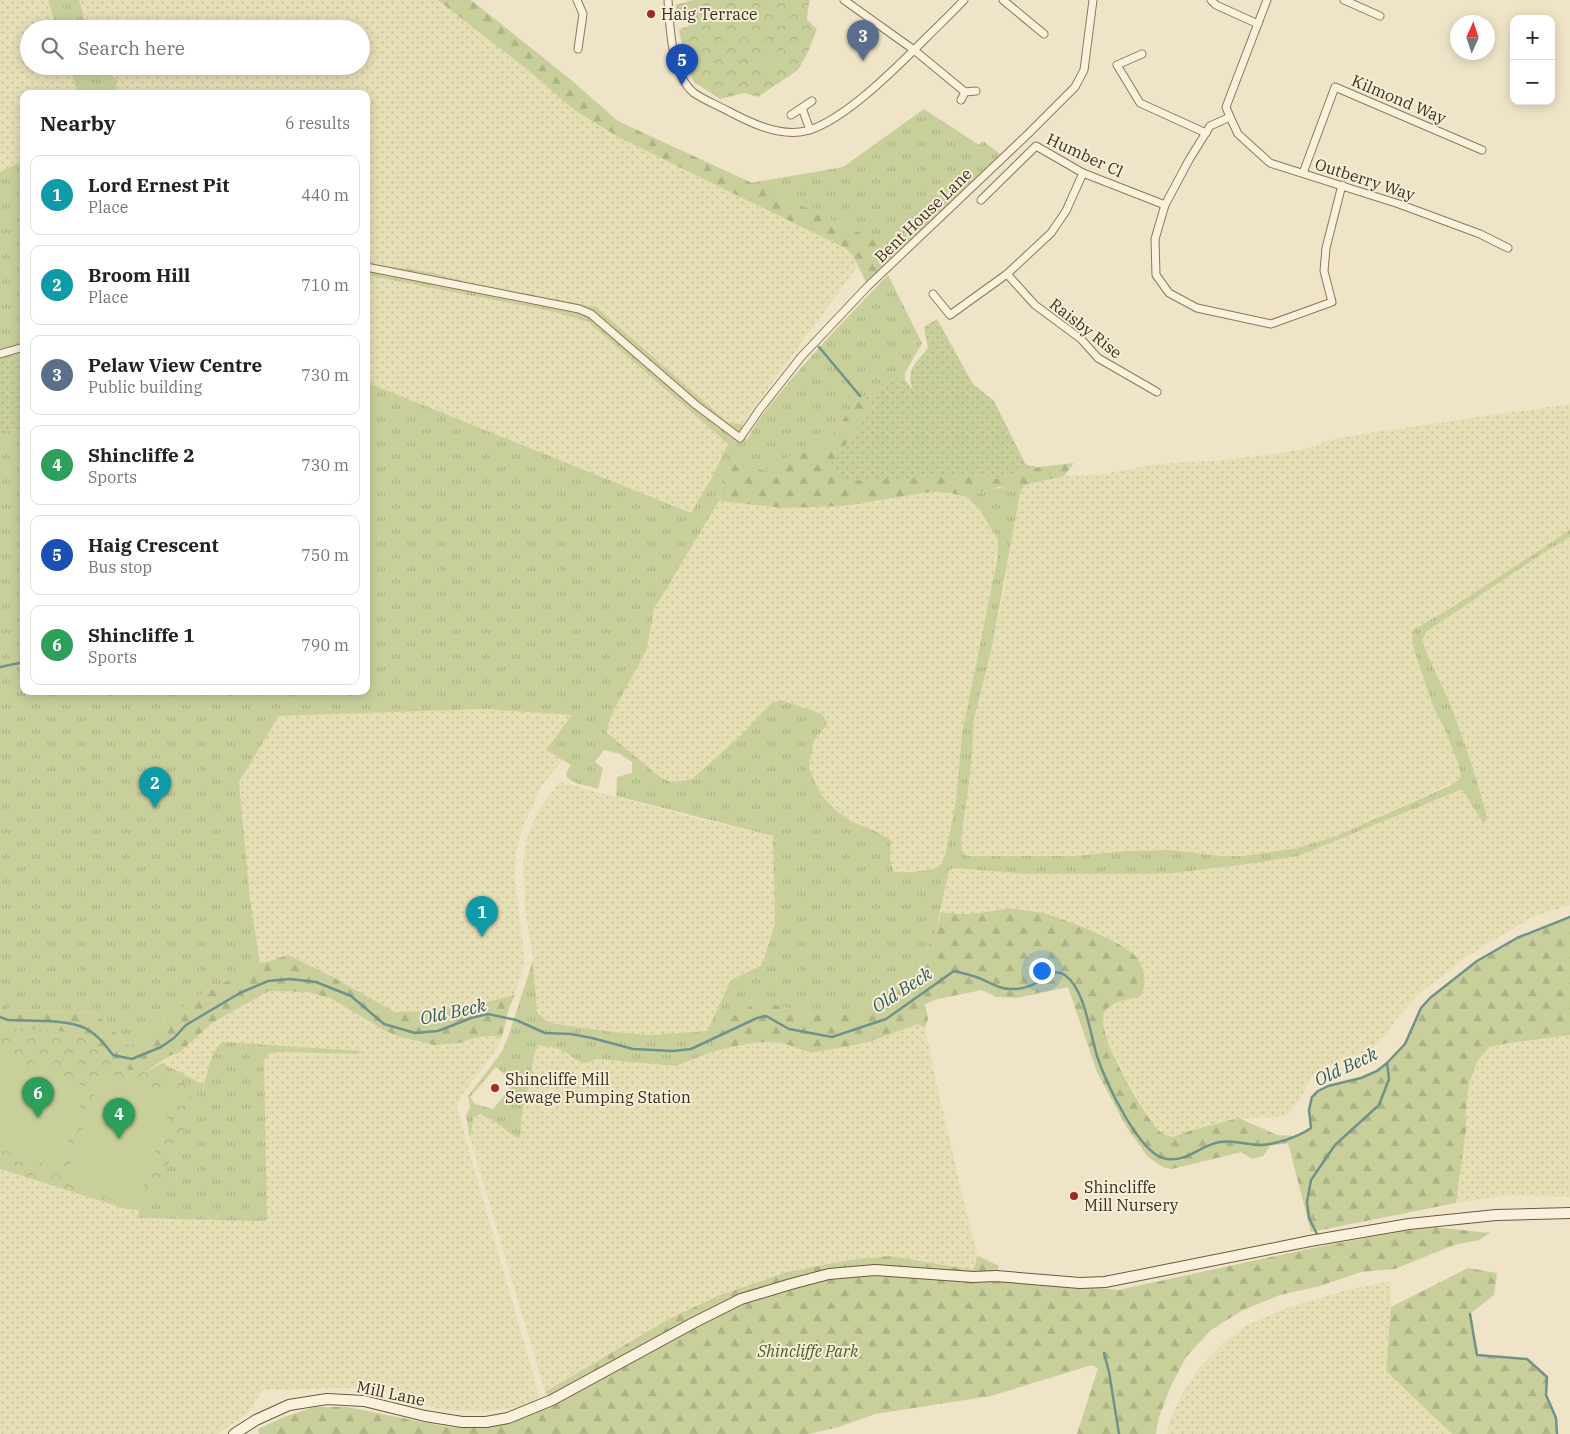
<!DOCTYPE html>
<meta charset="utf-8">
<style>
:root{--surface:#fff;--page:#f2f2f2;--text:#222;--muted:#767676;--line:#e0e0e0;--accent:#1a73e8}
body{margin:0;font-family:"IBM Plex Serif",serif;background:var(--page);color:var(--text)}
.controls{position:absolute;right:15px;top:15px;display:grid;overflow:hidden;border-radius:10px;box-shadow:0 2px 12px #0003}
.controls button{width:45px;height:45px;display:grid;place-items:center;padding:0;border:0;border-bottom:1px solid var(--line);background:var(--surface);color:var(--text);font:25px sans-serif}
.compass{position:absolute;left:1450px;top:15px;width:45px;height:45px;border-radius:50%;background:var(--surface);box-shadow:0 2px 12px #0003;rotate:3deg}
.you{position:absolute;left:1041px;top:970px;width:18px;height:18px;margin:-12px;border:4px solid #fff;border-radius:50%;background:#1a73e8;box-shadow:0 0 0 8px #1a73e833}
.badge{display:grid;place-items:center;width:32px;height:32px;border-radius:50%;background:var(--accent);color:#fff;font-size:16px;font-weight:700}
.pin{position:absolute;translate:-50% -41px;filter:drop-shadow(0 1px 2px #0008)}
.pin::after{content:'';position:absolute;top:26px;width:18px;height:15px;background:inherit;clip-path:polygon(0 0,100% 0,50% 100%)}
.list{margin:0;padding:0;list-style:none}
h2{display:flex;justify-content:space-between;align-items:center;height:65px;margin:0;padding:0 20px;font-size:21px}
h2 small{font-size:16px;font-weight:400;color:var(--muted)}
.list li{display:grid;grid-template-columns:32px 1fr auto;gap:15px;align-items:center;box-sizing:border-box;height:80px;margin:0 10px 10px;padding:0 10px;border:1px solid var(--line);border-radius:10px}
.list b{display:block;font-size:19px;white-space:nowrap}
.list p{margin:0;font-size:16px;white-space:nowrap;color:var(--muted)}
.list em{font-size:16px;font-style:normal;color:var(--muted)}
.icon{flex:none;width:28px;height:28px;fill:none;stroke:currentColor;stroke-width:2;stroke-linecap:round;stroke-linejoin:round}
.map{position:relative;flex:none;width:1570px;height:1434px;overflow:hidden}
.search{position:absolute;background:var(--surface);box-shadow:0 2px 12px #0003;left:20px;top:20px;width:350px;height:55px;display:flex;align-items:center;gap:12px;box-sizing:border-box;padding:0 18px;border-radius:28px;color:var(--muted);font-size:19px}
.panel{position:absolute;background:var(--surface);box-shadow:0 2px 12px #0003;left:20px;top:90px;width:350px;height:605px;border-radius:10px}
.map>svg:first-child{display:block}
.farmland{fill:url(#farmland-dots)}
.grass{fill:url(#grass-tufts);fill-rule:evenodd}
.forest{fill:url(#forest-firs)}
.park{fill:url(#park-crowns)}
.garden{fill:url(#garden-dots)}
.pitch{fill:#c9cf9b}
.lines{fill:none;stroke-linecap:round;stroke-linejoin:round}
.stream{stroke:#6f938a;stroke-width:2.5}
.minor-casing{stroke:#8d765c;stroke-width:9}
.secondary-casing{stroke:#6f573f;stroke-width:12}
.minor{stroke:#faf1dc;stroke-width:7}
.secondary{stroke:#faf1dc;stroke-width:10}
.poi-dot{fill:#9e2a2b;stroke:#f7eed8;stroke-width:2}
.labels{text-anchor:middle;stroke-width:4;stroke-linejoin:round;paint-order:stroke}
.poi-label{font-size:16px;fill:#3d2e20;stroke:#f7eed8;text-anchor:start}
.street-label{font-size:16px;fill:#3d2e20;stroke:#f7eed8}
.park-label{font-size:16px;font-style:italic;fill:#4d5a26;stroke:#f7eed8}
.water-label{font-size:18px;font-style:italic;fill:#2f5d5a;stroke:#f7eed8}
</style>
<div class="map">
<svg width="1570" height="1434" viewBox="0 0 1570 1434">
<defs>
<pattern id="farmland-dots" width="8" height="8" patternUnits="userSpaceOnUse" patternTransform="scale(1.25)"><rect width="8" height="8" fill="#e6deb5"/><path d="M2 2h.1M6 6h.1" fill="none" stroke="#c6bf9b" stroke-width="1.8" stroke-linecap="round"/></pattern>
<pattern id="grass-tufts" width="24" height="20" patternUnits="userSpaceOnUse" patternTransform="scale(1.25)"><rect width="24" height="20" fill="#c9cf9b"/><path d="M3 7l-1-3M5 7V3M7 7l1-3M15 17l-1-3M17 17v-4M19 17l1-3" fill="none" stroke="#aeb285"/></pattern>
<pattern id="forest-firs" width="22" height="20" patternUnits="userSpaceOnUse" patternTransform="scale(1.25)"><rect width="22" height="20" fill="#c9cf9b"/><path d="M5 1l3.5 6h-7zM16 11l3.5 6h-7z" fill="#aeb285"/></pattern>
<pattern id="park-crowns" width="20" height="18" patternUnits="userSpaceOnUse" patternTransform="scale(1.25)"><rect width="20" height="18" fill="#c9cf9b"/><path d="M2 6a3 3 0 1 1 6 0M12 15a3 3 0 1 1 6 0" fill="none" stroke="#aeb285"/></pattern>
<pattern id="garden-dots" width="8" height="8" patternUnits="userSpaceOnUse" patternTransform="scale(1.25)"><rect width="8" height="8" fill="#c9cf9b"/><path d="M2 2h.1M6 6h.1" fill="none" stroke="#aeb285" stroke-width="1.8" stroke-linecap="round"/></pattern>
</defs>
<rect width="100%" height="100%" fill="#f0e4c8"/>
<g class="farmland">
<polygon points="0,0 48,0 57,29 29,29 29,66 69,66 78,94 24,94 24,160 0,172"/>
<polygon points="79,0 438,0 529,71 573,109 618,137 845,248 853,256 857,267 742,424 729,423 596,307 468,282 430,272 366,263 366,94 113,94 118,81 101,66 361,66 361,29 87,29"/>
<polygon points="366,275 550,311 588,322 728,444 710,481 691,513 366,382"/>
<polygon points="1570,404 1570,530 1454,606 1419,626 1412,638 1434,709 1444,727 1459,766 1461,776 1457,781 1336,836 1298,848 1243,856 1221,856 1171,850 1127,851 1075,856 966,856 962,851 961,840 971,767 974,719 992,647 1004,590 1016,509 1020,493 1025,485 1064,476 1104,474 1145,466 1169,463 1212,461 1269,455 1310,448 1329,440 1369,433"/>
<polygon points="931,492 950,493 967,497 979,509 998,538 992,590 975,667 956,801 946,852 941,864 934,869 923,871 894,872 875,831 851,821 835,810 820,793 809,768 814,740 828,725 772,703 738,738 692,779 671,782 660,777 606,733 611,714 650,627 654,609 719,501 782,508 844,506"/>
<polygon points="1570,537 1570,905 1532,917 1466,957 1418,995 1394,1022 1386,1034 1370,1050 1333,1064 1313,1075 1298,1102 1285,1117 1239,1118 1192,1130 1173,1137 1162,1133 1151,1121 1117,1063 1106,1037 1103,1021 1105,1012 1111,1005 1141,995 1119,944 1050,915 1027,910 1008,908 971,914 955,915 941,912 949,869 954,868 1026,874 1148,874 1174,873 1256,863 1298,856 1462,788 1483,823 1451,706 1427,654 1422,640 1426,632 1534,559"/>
<polygon points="484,709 573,715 546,750 563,760 541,786 521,832 516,853 515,882 523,944 524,965 515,995 470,1006 429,1011 395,1012 331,976 288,955 260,964 250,899 239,782 279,716"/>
<polygon points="560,782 695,818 773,836 775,924 762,965 731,980 707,1031 650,1035 613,1032 556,1024 545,1020 537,1012 532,950 525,911 523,863 525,845 532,824 543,804"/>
<polygon points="269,991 307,992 330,998 382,1029 459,1043 476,1037 490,1036 502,1037 496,1050 464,1092 458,1102 457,1108 539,1396 535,1401 518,1407 478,1412 439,1409 411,1402 390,1387 263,1390 248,1413 218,1434 0,1434 0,1169 126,1209 138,1210 140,1218 257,1221 266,1220 264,1060 269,1054 280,1052 357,1054 360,1051 262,1045 214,1054 204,1085 162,1063 171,1055 179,1053 212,1023"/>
<polygon points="918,1024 925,1028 933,1067 964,1203 978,1256 973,1270 891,1256 849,1260 787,1272 669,1319 545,1392 470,1138 474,1116 480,1114 492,1120 517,1138 520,1138 522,1113 525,1098 530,1083 532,1064 537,1045 557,1048 568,1054 581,1063 585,1063 597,1059 676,1066 711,1052 736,1046 760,1042 783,1043 811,1053 866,1043"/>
<polygon points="1570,1035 1570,1197 1502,1196 1456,1203 1466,1130 1466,1106 1469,1084 1477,1062 1489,1047 1509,1043"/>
<polygon points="1390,1281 1391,1307 1386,1371 1452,1434 1167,1434 1170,1420 1184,1391 1200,1367 1223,1343 1247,1325 1287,1308 1343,1291"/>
</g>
<g class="grass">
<polygon points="48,0 79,0 87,29 57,29"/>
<polygon points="69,66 101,66 118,81 113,94 78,94"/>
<polygon points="924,109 979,145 983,141 1000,154 896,254 880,242 750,183 843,167"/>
<polygon points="24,160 24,354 20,355 19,358 0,359 0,172"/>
<path d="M 366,263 L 430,272 L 468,282 L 596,307 L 729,423 L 742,424 L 747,440 C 758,418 774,400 790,381 C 821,344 854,310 888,275 L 922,343 L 905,373 L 865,398 L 860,396 L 819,453 L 796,453 L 764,471 L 737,458 L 721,488 L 719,501 L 654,609 L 646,651 L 612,714 L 606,732 L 660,777 L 671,782 L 692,779 L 738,738 L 772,703 L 781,700 L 822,714 L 828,724 L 814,740 L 809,768 L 820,793 L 835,810 L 851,821 L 875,831 L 891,840 L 890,861 L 894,872 L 911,872 L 934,869 L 941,864 L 946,852 L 956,801 L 962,734 L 997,560 L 998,539 L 979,509 L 967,497 C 985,490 1001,483 1020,493 L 992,647 L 974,719 L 971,767 L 961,840 L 962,851 L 967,856 L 1075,856 L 1127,851 L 1171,850 L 1221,856 L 1243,856 L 1298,848 L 1336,836 L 1449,786 L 1457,781 L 1461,776 L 1459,766 L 1444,727 L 1434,709 L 1414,650 L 1412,638 L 1413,630 L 1454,606 L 1570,530 L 1570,537 L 1534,559 L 1426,632 L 1422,640 C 1430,663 1442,684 1451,707 C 1465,742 1476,777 1486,813 L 1487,820 L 1483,823 L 1462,789 L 1298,856 L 1256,863 L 1174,873 L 1148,874 L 1026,874 L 954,868 L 949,870 L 936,931 L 915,974 L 864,1015 L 812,1014 L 759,1001 L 727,1020 L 711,1052 L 676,1066 L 597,1059 L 585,1063 L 581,1063 L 568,1054 L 557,1048 L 537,1045 L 532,1064 L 530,1083 L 525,1098 L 522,1113 L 520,1138 L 517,1138 L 492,1120 L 480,1114 L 474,1117 L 470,1138 L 466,1116 L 470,1107 L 468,1096 L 501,1053 L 507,1040 L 533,960 L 537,1012 L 545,1020 L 556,1024 L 613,1032 L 649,1035 L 707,1031 L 731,980 L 762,965 L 775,924 L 773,836 L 616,796 L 617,777 L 632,773 L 632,762 L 620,754 L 604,750 L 595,762 L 603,768 L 598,789 L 576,783 L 567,778 L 566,773 L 571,765 L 546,750 L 572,715 L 484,709 L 279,716 L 239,782 L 250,899 L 260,964 L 198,996 L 130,1047 L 95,1013 L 10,1010 L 0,1004 L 0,430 L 24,431 L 24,691 L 366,691 L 366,382 L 691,513 L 710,481 L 728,444 L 588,322 L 550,311 L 366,275 ZM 496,1067 L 515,1083 L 493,1109 L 475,1104 L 470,1097 Z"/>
<path d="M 223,1042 L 362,1051 L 357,1054 L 280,1052 L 269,1054 L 264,1060 L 267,1220 L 257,1221 L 139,1218 L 138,1210 L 149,1203 L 191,1094 C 177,1075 167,1075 144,1073 L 162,1063 L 204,1085 C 208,1071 211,1051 223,1042 Z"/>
</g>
<g class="forest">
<polygon points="438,0 471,0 570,79 618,121 880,242 896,254 866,282 853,256 845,248 618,137 573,109 529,71"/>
<polygon points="860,396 865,398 873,408 832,464 925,476 974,475 999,479 1039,467 1074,463 1064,476 1025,485 1020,493 1013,490 999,487 983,491 967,497 950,493 931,492 844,506 782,508 719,501 721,488 737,458 764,471 796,453 819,453"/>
<path d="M 1008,908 C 1022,910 1036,911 1050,915 C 1068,921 1124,942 1136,957 C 1145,968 1147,983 1141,996 C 1130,999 1113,1001 1106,1010 C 1101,1017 1104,1029 1106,1036 C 1110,1054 1148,1123 1162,1133 C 1165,1135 1169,1136 1173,1137 L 1192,1130 L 1239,1118 L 1277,1135 L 1296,1136 L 1311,1128 L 1309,1110 L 1312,1097 L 1318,1091 L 1328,1086 L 1362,1078 L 1377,1071 L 1387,1063 L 1405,1044 L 1421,1008 L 1430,998 L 1477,961 L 1517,938 L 1570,917 L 1570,1035 L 1509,1043 L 1489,1047 L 1477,1062 L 1469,1084 L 1466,1106 L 1466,1130 L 1456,1203 L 1311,1232 L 1288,1143 L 1270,1146 L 1263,1156 L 1252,1159 L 1242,1152 L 1172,1169 L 1163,1167 L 1148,1157 L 1127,1128 L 1097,1072 L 1068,987 L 1017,998 L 996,997 L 982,990 L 938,999 L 925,1004 L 928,1019 L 925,1028 L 918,1024 L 866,1043 L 811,1053 L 783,1043 L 760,1042 L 736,1046 L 711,1052 L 727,1020 L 759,1001 L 812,1014 L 864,1014 L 915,974 L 936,931 L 941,912 C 964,917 985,912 1008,908 Z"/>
<polygon points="288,955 331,976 395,1012 429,1011 470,1006 515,995 509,1008 502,1037 490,1036 477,1037 459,1043 435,1045 397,1036 382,1029 330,998 307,992 269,991 212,1023 179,1053 171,1055 144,1073 121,1068 108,1062 84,1038 0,1027 0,1004 10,1010 95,1013 130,1047 198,996 260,964"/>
<polygon points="1434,1227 1490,1233 1479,1240 1454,1245 1395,1269 1361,1272 1320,1286 1280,1295 1243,1310 1211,1330 1186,1357 1170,1388 1158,1420 1156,1434 1077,1434 1098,1368 1092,1365 991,1396 875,1414 839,1427 809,1434 259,1434 258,1429 284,1417 315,1407 347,1407 448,1427 474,1428 509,1424 552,1399 545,1392 669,1319 718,1296 787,1272 849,1260 891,1256 973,1270 978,1256 999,1266 996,1276 1118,1290 1327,1245 1398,1232"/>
<polygon points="1468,1268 1497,1273 1494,1295 1470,1314 1477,1355 1527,1359 1547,1377 1546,1395 1556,1418 1557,1434 1452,1434 1386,1371 1391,1307"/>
</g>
<g class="park">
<polygon points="693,0 810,0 808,8 807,20 817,29 808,52 798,70 758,97 744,93 720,99 694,82 685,65 679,29 689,26 687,13 676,11 676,5"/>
<polygon points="0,1027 71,1032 84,1038 109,1062 121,1068 140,1072 173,1076 185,1085 191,1094 194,1103 191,1115 157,1190 149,1203 138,1210 126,1209 0,1169"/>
</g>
<g class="garden">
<path d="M 937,319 L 973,384 L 994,401 L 1026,465 L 1039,467 L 999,479 L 974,475 L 845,481 L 831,464 L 873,408 L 865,398 L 905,373 L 905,380 L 913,390 C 905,370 916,363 928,348 L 924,327 Z"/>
<polygon points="24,354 24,431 0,430 0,359 19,358 19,355"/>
</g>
<g class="pitch">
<polygon points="778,52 787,65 764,79 756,66"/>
<polygon points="0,1056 87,1087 58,1169 0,1149"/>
<polygon points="103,1071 175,1095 136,1207 64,1183"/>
</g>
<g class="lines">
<g class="stream">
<polyline points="819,347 860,396"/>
<polyline points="0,667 24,662"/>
<path d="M 0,1017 L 8,1020 C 29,1021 67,1019 85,1028 C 97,1034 105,1045 113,1055 L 132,1059 L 161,1047 L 174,1038 L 186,1025 L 240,993 L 268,981 L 290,979 L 316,982 L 351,996 L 384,1024 L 415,1033 L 438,1031 L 471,1018 L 488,1014 L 516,1020 L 545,1033 L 571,1034 L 592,1038 L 633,1049 L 673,1051 L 691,1049 L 757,1018 L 766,1016 L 789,1029 L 832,1037 L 886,1019 L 954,971 C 962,973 971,975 979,978 C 991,983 1000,990 1014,989 C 1022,989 1029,987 1036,983 C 1046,978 1055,967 1066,976 C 1085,990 1090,1034 1097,1056 C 1105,1080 1139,1156 1167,1159 C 1188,1162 1200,1145 1220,1142 C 1234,1140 1247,1145 1261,1145 C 1277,1144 1298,1137 1311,1128 L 1309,1110 L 1312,1097 L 1318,1091 L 1328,1086 L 1361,1078 L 1377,1071 L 1387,1063 L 1405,1044 L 1421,1008 L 1430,998 L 1477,961 L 1517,938 L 1570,917"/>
<polyline points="1317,1234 1309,1218 1307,1202 1311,1180 1335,1145 1379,1105 1389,1079 1387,1063"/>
<polyline points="1470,1314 1477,1355 1527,1359 1547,1377 1546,1395 1556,1418 1557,1434"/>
<polyline points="1104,1353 1109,1372 1119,1434"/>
</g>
<g class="minor-casing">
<g id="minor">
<polyline points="577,0 583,14 578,49"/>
<path d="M 668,0 C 670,28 671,74 694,93 C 704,100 717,105 728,111 C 749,122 775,135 800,132 C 838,128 899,65 926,38 C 939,25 952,13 964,0"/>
<polyline points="844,0 914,50 965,92 961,100"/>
<polyline points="1003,0 1044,34"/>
<polyline points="1211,0 1216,5 1258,24"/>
<polyline points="1267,0 1226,107 1230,117 1210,126 1189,160 1165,205 1155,239 1156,275 1169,293 1197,308 1271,324 1332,302 1324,271 1326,248 1342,185"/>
<polyline points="1344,0 1380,16"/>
<polyline points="1142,54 1117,65 1140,103 1206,133"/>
<polyline points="965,92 976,91"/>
<polyline points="802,108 810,130"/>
<polyline points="791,115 812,101"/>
<polyline points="1230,117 1238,134 1270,163 1399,204 1480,234 1508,248"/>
<polyline points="1303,173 1335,87 1482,150"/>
<polyline points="981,200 1036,146 1083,173 1165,205"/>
<polyline points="366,267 579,309 591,314 696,405 740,438 760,409 801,357 868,286 1028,134 1075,87 1084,70 1093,0"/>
<polyline points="1007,274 1035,305 1081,339 1098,358 1157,392"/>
<polyline points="933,294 950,315 1007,274 1051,233 1066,211 1083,173"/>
<polyline points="0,354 24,347"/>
</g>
</g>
<g class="secondary-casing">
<polyline id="secondary" points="234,1434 256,1420 289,1405 327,1399 364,1401 425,1416 462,1422 486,1422 508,1418 552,1400 695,1322 741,1299 791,1284 829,1274 875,1270 973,1277 996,1276 1080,1283 1105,1282 1310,1241 1409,1224 1496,1215 1570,1213"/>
</g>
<use href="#minor" class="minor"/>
<use href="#secondary" class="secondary"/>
</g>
<g class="poi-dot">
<circle cx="651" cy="14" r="5"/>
<circle cx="495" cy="1088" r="5"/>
<circle cx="1074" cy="1196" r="5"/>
</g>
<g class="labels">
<g class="poi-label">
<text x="661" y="20">Haig Terrace</text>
<text x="505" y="1085">Shincliffe Mill<tspan x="505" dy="18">Sewage Pumping Station</tspan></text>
<text x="1084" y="1193">Shincliffe<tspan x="1084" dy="18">Mill Nursery</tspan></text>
</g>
<g class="street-label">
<text transform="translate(1399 99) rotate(23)" y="6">Kilmond Way</text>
<text transform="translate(1085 155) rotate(25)" y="6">Humber Cl</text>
<text transform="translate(1365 179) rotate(18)" y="6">Outberry Way</text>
<text transform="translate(923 215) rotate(-44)" y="6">Bent House Lane</text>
<text transform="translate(1086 328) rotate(38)" y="6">Raisby Rise</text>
<text transform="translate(391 1393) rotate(12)" y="6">Mill Lane</text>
</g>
<g class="park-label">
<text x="808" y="1357">Shincliffe Park</text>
</g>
<g class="water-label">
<text transform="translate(902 990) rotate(-33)" y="6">Old Beck</text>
<text transform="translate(453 1012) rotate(-12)" y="6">Old Beck</text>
<text transform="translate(1346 1067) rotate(-25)" y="6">Old Beck</text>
</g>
</g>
</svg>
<div class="controls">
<button>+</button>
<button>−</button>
</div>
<svg class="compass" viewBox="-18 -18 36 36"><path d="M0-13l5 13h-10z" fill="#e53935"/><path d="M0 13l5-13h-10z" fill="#767676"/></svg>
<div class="you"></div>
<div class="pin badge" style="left:482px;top:937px;background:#0f9aa8">1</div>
<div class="pin badge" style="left:155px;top:808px;background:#0f9aa8">2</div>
<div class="pin badge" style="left:863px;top:61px;background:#5c6f8a">3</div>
<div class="pin badge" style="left:119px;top:1139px;background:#2e9e5b">4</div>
<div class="pin badge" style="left:682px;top:85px;background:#1a4fb4">5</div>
<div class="pin badge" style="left:38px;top:1118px;background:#2e9e5b">6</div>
<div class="search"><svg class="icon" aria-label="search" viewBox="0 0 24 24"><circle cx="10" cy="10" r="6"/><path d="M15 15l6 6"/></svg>Search here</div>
<section class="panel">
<h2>Nearby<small>6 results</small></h2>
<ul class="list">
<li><span class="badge" style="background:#0f9aa8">1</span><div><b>Lord Ernest Pit</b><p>Place</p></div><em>440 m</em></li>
<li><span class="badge" style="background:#0f9aa8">2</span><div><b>Broom Hill</b><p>Place</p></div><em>710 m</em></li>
<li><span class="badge" style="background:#5c6f8a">3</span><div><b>Pelaw View Centre</b><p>Public building</p></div><em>730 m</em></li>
<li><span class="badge" style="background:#2e9e5b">4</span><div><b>Shincliffe 2</b><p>Sports</p></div><em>730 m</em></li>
<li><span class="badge" style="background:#1a4fb4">5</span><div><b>Haig Crescent</b><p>Bus stop</p></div><em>750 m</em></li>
<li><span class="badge" style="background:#2e9e5b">6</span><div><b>Shincliffe 1</b><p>Sports</p></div><em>790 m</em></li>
</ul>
</section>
</div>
